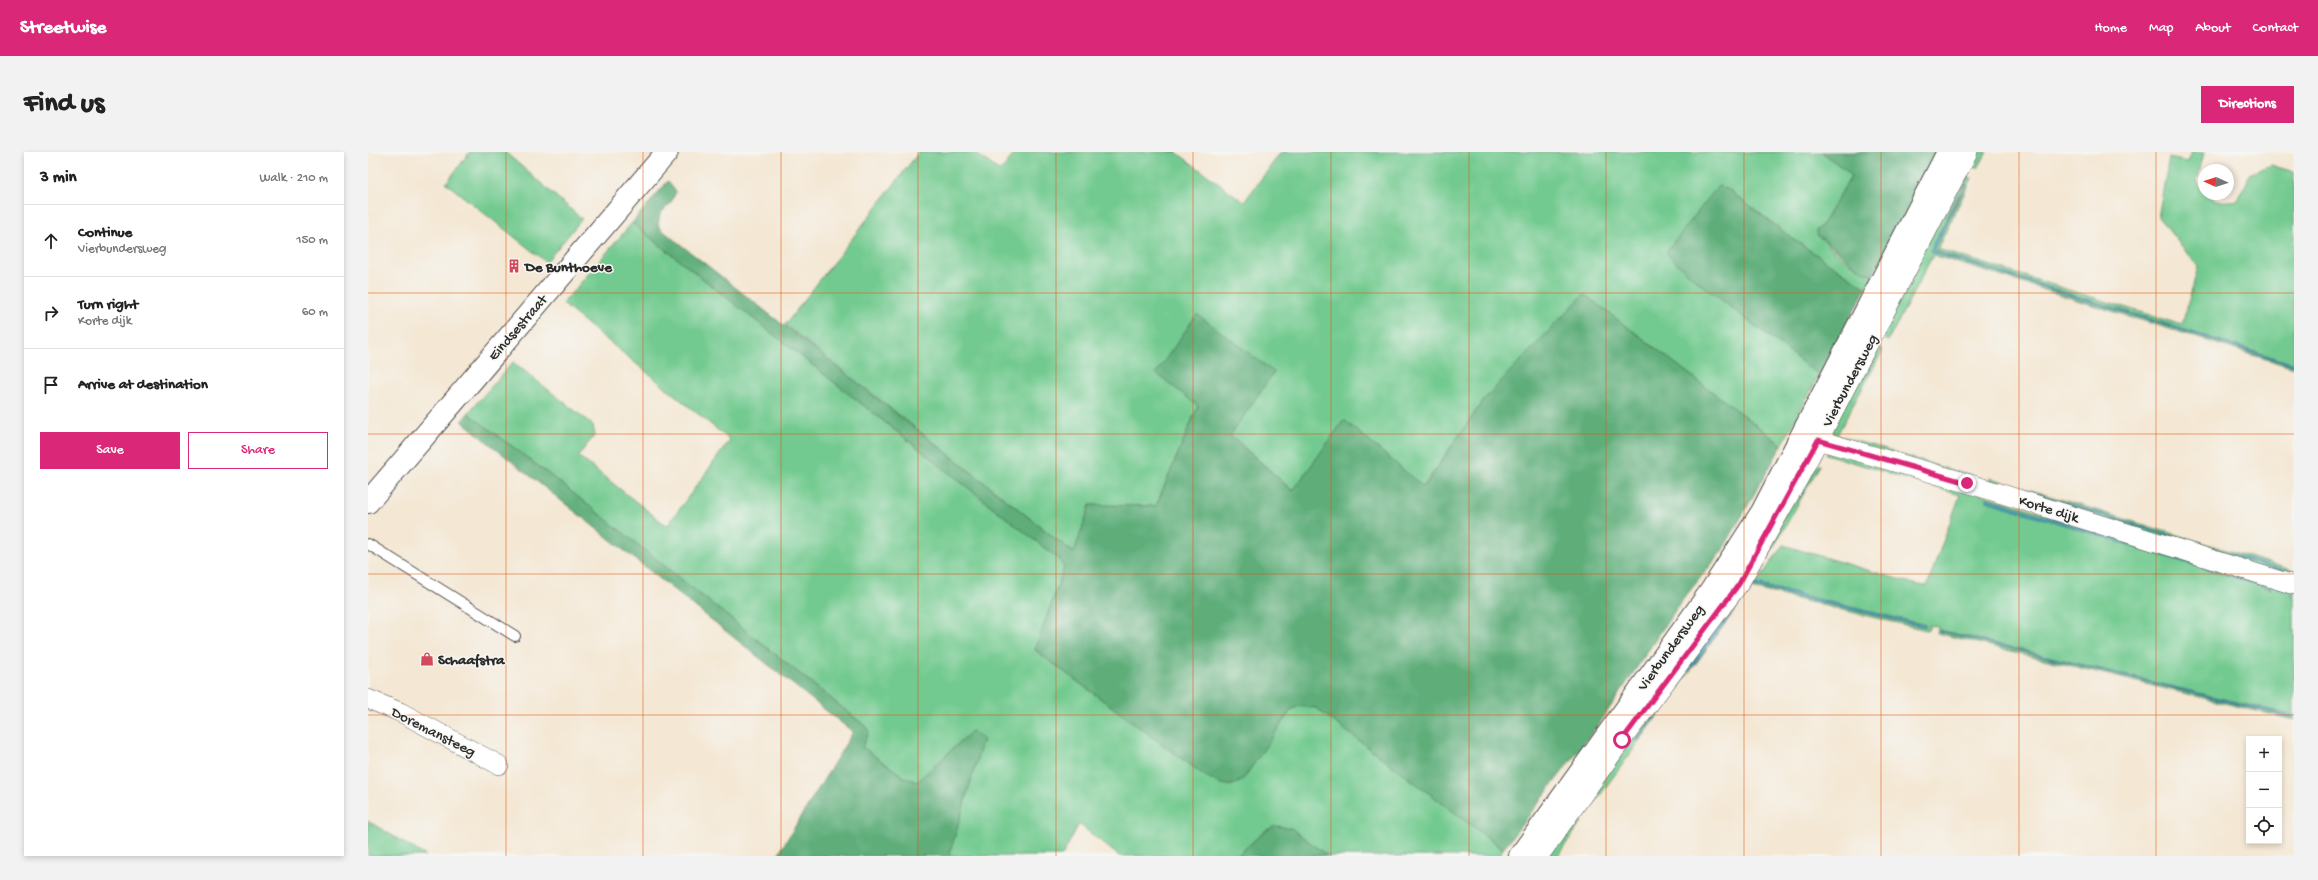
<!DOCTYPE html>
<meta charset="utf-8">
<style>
:root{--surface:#fff;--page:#f2f2f2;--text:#222;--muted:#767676;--line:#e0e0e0;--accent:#db2777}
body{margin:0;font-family:"Gochi Hand",sans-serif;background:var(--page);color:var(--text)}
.controls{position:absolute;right:12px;bottom:12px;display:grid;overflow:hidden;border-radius:0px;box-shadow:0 2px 6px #0003}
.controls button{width:36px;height:36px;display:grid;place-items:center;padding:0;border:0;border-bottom:1px solid var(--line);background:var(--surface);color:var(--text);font:20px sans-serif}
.compass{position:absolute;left:1830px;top:12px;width:36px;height:36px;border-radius:50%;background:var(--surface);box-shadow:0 2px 6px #0003;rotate:273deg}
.stop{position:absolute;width:12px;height:12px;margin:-9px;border:3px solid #db2777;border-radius:50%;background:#fff}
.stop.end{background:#db2777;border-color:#fff;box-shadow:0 1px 4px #0008}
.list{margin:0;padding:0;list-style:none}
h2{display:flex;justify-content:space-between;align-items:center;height:52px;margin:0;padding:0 16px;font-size:17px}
h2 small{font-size:13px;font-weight:400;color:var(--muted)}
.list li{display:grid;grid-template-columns:26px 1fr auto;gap:12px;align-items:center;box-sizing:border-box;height:72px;padding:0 16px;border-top:1px solid var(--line)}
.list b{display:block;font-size:15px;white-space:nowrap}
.list p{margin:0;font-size:13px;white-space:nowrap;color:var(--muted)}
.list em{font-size:13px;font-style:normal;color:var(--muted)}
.actions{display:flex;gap:8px;padding:12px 16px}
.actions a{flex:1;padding:9px 0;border:1px solid var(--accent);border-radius:0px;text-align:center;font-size:14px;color:var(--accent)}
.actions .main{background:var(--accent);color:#fff}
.icon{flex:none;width:22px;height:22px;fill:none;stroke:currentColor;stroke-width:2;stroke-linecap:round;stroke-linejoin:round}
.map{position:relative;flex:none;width:1926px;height:704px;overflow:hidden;border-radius:0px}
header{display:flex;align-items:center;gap:24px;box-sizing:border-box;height:56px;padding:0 20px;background:var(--accent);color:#fff}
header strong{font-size:19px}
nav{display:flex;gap:22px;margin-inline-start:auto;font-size:14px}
.intro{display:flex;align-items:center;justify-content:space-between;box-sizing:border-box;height:96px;padding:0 24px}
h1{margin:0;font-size:28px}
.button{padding:10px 18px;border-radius:0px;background:var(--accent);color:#fff;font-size:14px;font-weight:700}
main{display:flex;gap:24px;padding:0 24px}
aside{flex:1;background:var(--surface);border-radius:0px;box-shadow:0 2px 6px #0003}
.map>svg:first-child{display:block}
.green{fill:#73ca90;stroke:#4f7a5e;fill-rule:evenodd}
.forest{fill:#5eae7a;stroke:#446c52}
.water{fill:#4dabcb;stroke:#3c6b7b}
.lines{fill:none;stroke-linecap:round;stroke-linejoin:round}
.lane-casing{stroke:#494744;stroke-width:12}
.street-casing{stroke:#494744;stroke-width:20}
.secondary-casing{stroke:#494744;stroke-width:24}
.primary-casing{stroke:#494744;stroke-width:24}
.lane{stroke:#fff;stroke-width:10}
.street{stroke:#fff;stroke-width:19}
.secondary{stroke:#fff;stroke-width:22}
.primary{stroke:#fff;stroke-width:22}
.route{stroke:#db2777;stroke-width:5}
.grid{fill:none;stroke:#df570e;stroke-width:1;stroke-opacity:0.55}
.labels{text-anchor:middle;stroke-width:3;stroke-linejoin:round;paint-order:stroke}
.poi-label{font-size:15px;font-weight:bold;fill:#2b2b2b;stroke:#f6f6f2;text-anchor:start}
.street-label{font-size:15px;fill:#2b2b2b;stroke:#f6f6f2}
</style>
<header>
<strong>Streetwise</strong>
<nav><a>Home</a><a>Map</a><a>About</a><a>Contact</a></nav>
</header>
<div class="intro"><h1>Find us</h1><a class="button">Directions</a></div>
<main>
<aside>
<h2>3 min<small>Walk · 210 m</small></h2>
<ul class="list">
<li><svg class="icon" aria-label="ahead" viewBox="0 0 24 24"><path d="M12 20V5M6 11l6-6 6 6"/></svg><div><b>Continue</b><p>Vierbundersweg</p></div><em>150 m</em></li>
<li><svg class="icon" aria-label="right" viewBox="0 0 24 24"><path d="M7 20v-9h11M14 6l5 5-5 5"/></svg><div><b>Turn right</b><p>Korte dijk</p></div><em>60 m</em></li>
<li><svg class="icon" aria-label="arrive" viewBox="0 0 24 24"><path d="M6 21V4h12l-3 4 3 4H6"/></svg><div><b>Arrive at destination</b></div></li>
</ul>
<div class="actions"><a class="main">Save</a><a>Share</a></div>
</aside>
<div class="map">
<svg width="1926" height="704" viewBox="0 0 1926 704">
<rect width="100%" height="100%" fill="#f6f6f2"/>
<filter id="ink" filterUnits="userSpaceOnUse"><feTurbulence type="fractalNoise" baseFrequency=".025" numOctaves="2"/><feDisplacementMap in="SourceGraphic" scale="8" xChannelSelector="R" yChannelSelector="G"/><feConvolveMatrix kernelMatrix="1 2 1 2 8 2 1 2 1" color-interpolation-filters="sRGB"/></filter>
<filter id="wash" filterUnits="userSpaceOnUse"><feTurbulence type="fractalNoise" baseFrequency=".012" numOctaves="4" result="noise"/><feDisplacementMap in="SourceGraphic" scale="16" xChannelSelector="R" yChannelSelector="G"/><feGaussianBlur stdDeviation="0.9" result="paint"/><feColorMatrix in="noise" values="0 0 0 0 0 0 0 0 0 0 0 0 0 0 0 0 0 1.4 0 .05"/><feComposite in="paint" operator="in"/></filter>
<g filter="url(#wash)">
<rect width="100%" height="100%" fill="#f4e7d3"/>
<g class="green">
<polygon points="102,0 137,0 214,67 178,110 78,31"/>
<path d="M 551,0 L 606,0 L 632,19 L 648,0 L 808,0 L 876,50 L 913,0 L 1454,0 L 1481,21 L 1483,25 L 1453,74 L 1448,78 C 1459,97 1485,114 1505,123 L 1498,136 L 1425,87 L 1384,55 L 1308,87 L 1299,99 C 1299,109 1433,209 1451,223 L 1414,293 L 1265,179 L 1117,246 L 1055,335 L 976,268 L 925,339 L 830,254 L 788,354 L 722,353 L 706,401 L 417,173 Z"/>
<polygon points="1605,0 1619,0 1610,16 1598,13"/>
<path d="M 1824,0 L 1836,1 L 1829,29 C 1839,46 1848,52 1868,48 L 1878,33 L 1881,22 L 1903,13 L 1926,20 L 1926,212 L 1568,100 L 1566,96 L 1599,32 L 1594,35 L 1562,99 L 1926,214 L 1926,216 L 1565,103 L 1520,189 L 1510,184 L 1593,23 L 1604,26 L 1569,97 L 1814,173 L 1830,115 L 1790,65 L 1801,6 L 1820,10 Z"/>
<polygon points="264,71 692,408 696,416 667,498 836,623 862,634 872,630 923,558 931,554 948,556 1135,697 1131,704 960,704 929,681 912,674 898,678 869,704 751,704 711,672 694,704 581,704 615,587 604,579 549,630 536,625 494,595 500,576 496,573 195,333 100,261 145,210 225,273 227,283 210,304 299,374 362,288 196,153 196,150"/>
<path d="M 1505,193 L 1515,198 L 1469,283 L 1622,330 L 1623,326 L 1920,417 L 1926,419 L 1926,430 L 1457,285 ZM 1637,333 L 1917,419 L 1917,420 L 1637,334 Z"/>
<path d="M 1461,295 L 1926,438 L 1926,443 L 1923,443 L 1926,444 L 1926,564 L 1571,479 L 1926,566 L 1926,568 L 1569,481 L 1570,475 L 1561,473 L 1561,477 L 1558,478 L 1383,436 L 1227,650 L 1223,639 L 1442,314 L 1452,313 L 1386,430 L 1389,431 L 1415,393 L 1550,433 L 1559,434 L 1592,343 L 1458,302 ZM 1383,431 L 1557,473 L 1557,475 L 1384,434 L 1322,518 L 1320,516 L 1379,434 ZM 1298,547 L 1300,548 L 1271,588 L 1268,589 Z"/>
<polygon points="0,669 58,704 0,704"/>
<polygon points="1214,669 1190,704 1176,704 1196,676"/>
</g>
<g class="forest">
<polygon points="1454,0 1570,0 1505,123 1493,118 1448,82 1448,78 1453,74 1483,25 1481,21"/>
<path d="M 300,29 L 308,40 L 302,52 L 292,62 L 290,73 L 294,78 L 706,401 L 722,353 L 788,354 L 830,254 L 788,221 L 829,162 L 906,220 L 862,284 L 925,339 L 976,268 L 1056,335 L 1117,246 L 1216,142 L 1414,293 L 1354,399 L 1312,451 L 1231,572 L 1135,697 L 948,556 L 931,554 L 923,558 L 876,626 C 862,639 850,631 836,623 L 667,498 L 696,416 L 692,408 L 264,71 Z"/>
<polygon points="1350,34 1359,37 1425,87 1498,136 1451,223 1324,125 1299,102 1299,99"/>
<polygon points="100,261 195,333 496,573 501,580 494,595 536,625 549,630 604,579 615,587 581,704 409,704 485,580 113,285 94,269"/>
<polygon points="906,674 923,676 960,704 869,704 891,684"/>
</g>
<g class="water">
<polygon points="1598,31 1566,96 1568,100 1926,212 1926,214 1563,100 1565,92"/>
<polygon points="1637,332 1918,419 1917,421 1636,333"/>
<polygon points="1619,346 1903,436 1903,437 1619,349"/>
<polygon points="1383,431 1557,473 1557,475 1384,434 1322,518 1320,517 1379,434"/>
<polygon points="1571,478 1926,564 1926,566 1571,479"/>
<polygon points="1298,547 1300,548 1270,588 1268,589"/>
</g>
</g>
<g filter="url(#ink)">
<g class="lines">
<g class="lane-casing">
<polyline id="lane" points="0,392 147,484"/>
</g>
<g class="street-casing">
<g id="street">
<polyline points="1439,282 1450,288 1599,331 1926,433"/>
<polyline points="0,547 32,560 131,613"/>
<polyline points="1171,704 1254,588 1371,432 1432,324 1600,0"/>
</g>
</g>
<g class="secondary-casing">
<polyline id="secondary" points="0,350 299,0"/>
</g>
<g class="primary-casing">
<polyline id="primary" points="1152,704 1343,439 1394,360 1580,0"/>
</g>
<use href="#lane" class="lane"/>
<use href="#street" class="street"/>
<use href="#secondary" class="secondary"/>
<use href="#primary" class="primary"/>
</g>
</g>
<g class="lines" filter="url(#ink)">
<polyline class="route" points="1254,588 1371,432 1450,288 1599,331"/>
</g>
<path class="grid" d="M 138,0 L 138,704M 275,0 L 275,704M 413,0 L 413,704M 550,0 L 550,704M 688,0 L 688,704M 825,0 L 825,704M 963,0 L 963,704M 1101,0 L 1101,704M 1238,0 L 1238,704M 1376,0 L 1376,704M 1513,0 L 1513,704M 1651,0 L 1651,704M 1788,0 L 1788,704M 0,141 L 1926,141M 0,282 L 1926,282M 0,422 L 1926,422M 0,563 L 1926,563"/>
<defs>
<g id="building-bare" transform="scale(1.08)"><path d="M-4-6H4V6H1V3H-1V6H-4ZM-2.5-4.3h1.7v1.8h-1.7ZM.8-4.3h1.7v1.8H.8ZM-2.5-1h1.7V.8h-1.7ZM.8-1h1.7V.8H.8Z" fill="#d1495b" stroke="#f6f6f2" stroke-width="2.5" paint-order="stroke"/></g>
<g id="shop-bare" transform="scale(1.08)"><path d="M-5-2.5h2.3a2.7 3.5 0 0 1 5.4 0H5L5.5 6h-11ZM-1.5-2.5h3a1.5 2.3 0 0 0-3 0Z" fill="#d1495b" stroke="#f6f6f2" stroke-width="2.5" paint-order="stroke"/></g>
</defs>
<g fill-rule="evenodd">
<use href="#building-bare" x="146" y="114"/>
<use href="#shop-bare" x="59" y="507"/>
</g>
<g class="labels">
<g class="poi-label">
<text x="157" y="119">De Bunthoeve</text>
<text x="70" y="512">Schaafstra</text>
</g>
<g class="street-label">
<text transform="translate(149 175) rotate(-49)" y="5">Eindsestraat</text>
<text transform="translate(1481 228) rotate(-62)" y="5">Vierbundersweg</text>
<text transform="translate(1681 356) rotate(17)" y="5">Korte dijk</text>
<text transform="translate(1302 495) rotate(-54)" y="5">Vierbundersweg</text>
<text transform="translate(66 579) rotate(27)" y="5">Doremansteeg</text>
</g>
</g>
</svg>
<div class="controls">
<button>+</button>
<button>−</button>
<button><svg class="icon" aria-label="locate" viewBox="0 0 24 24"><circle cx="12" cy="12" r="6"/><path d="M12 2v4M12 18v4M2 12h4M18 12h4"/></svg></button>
</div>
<svg class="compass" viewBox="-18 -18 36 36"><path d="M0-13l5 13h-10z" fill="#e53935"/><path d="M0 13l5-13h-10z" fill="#767676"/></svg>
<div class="stop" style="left:1254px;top:588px"></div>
<div class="stop end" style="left:1599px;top:331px"></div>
</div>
</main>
